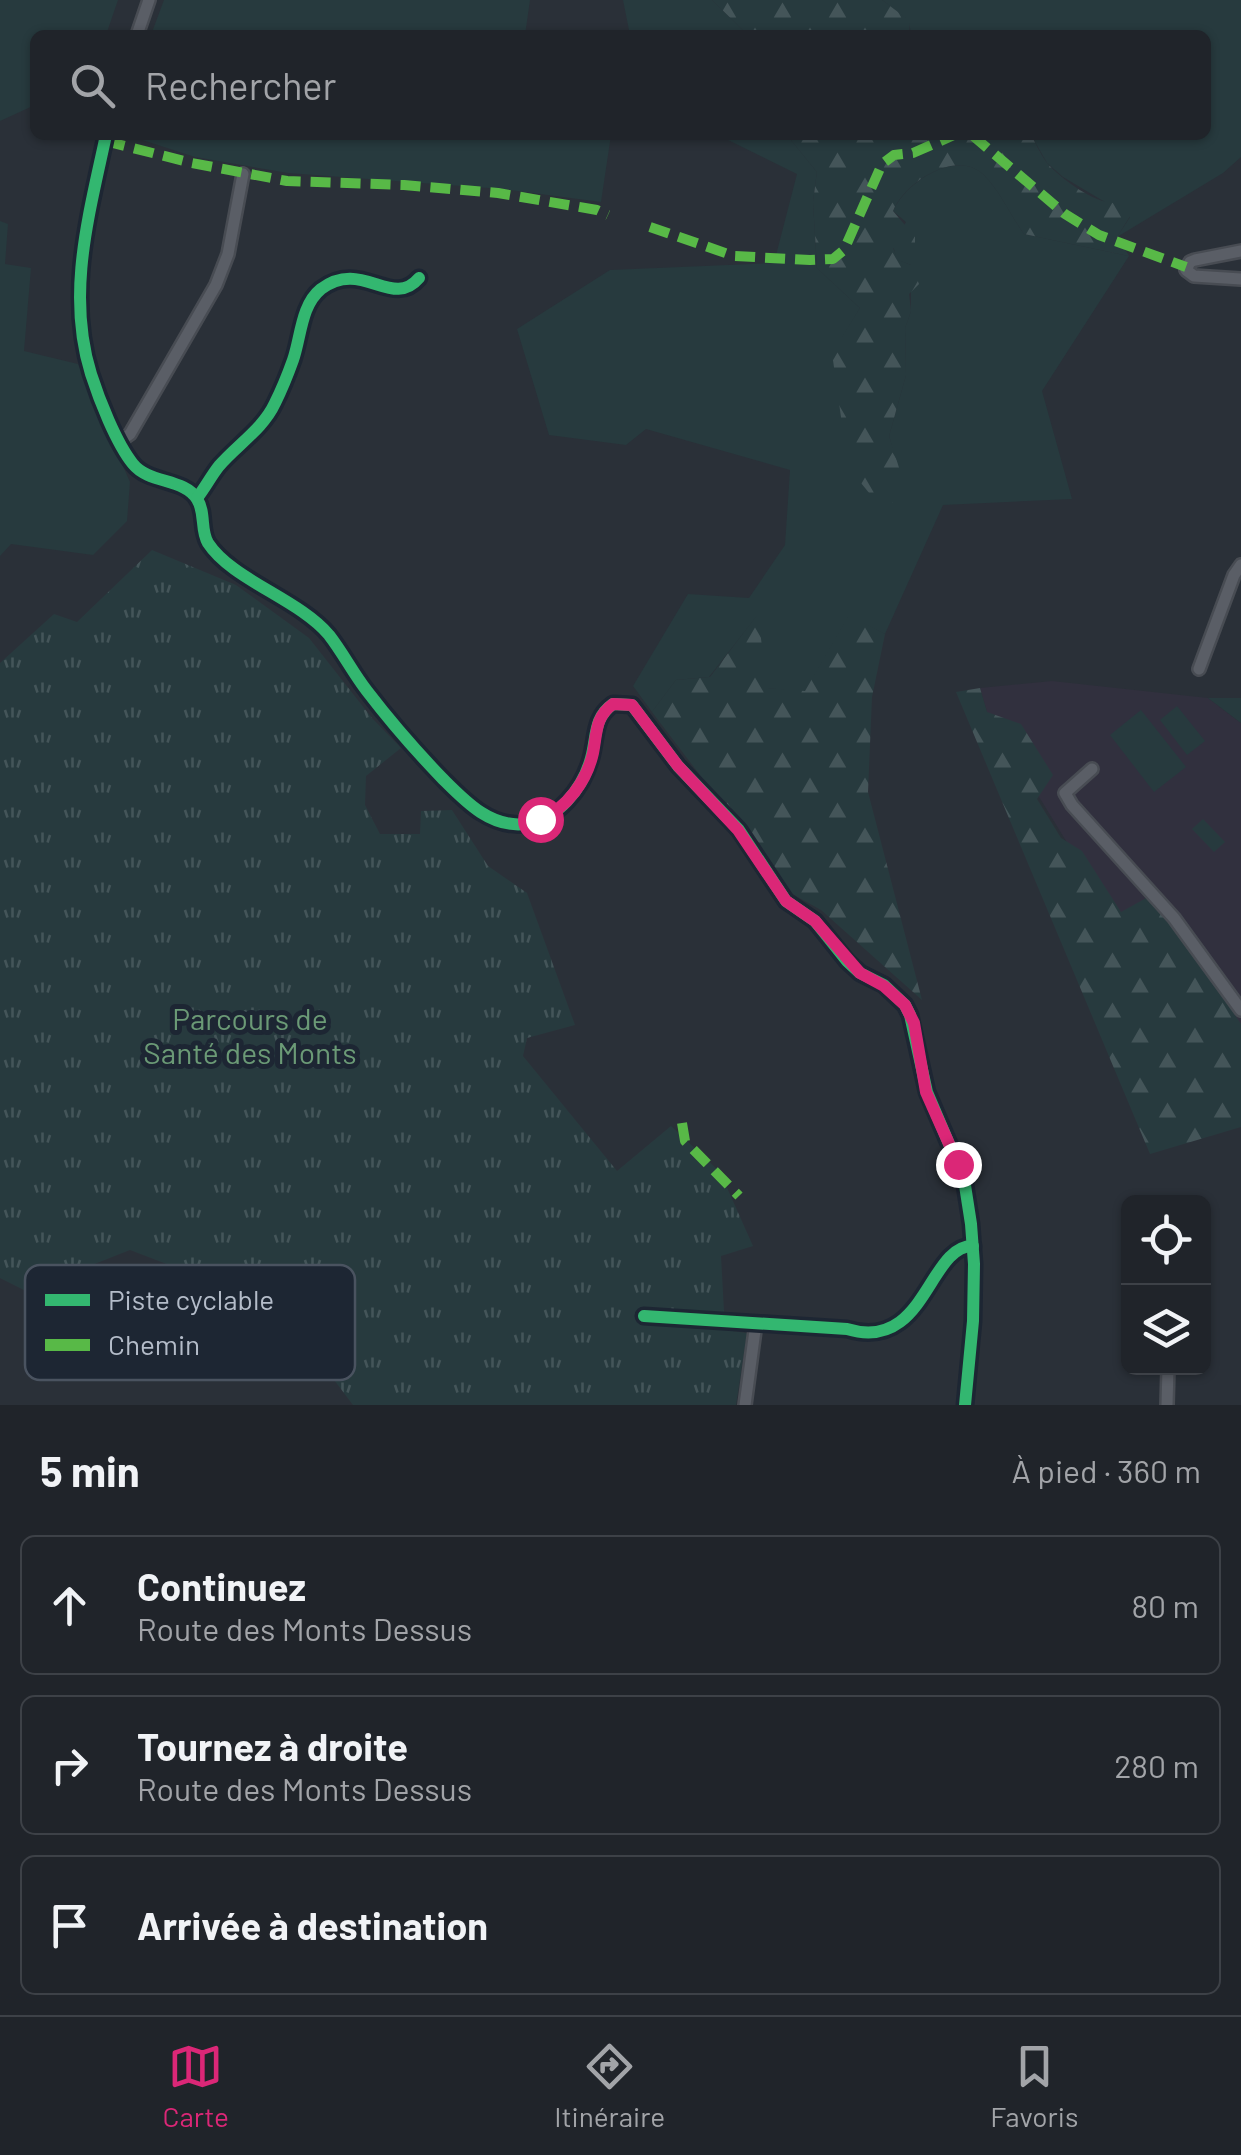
<!DOCTYPE html>
<html lang="fr">
<meta charset="utf-8">
<style>
:root{--surface:#20242a;--page:#282c32;--text:#f1f3f6;--muted:#a2a4a8;--line:#3d4147;--accent:#db2777}
body{margin:0;font-family:Barlow,sans-serif;background:var(--page);color:var(--text)}
.controls{position:absolute;right:30px;bottom:30px;display:grid;overflow:hidden;border-radius:15px;box-shadow:0 2px 8px #0004}
.controls button{width:90px;height:90px;display:grid;place-items:center;padding:0;border:0;border-bottom:2px solid var(--line);background:var(--surface);color:var(--text);font:50px sans-serif}
.stop{position:absolute;width:30px;height:30px;margin:-22px;border:8px solid #db2777;border-radius:50%;background:#fff}
.stop.end{background:#db2777;border-color:#fff;box-shadow:0 2px 10px #0008}
.list{margin:0;padding:0;list-style:none}
h2{display:flex;justify-content:space-between;align-items:center;height:130px;margin:0;padding:0 40px;font-size:42px}
h2 small{font-size:32px;font-weight:400;color:var(--muted)}
.list li{display:grid;grid-template-columns:65px 1fr auto;gap:30px;align-items:center;box-sizing:border-box;height:140px;margin:0 20px 20px;padding:0 20px;border:2px solid var(--line);border-radius:15px}
.list b{display:block;font-size:38px;white-space:nowrap}
.list p{margin:0;font-size:32px;white-space:nowrap;color:var(--muted)}
.list em{font-size:32px;font-style:normal;color:var(--muted)}
.icon{flex:none;width:55px;height:55px;fill:none;stroke:currentColor;stroke-width:2;stroke-linecap:round;stroke-linejoin:round}
.map{position:relative;flex:none;width:1241px;height:1405px;overflow:hidden}
.search{position:absolute;background:var(--surface);box-shadow:0 2px 8px #0004;left:30px;right:30px;top:30px;height:110px;display:flex;align-items:center;gap:25px;box-sizing:border-box;padding:0 35px;border-radius:15px;color:var(--muted);font-size:38px}
.sheet{height:610px;background:var(--surface)}
nav{display:flex;justify-content:space-around;align-items:center;box-sizing:border-box;height:140px;border-top:2px solid var(--line);background:var(--surface);font-size:28px;color:var(--muted)}
nav a{display:grid;justify-items:center;gap:5px}
nav .on{color:var(--accent)}
.map>svg:first-child{display:block}
.medical{fill:#31303e}
.green{fill:#273a3e}
.forest{fill:url(#forest-firs)}
.park{fill:url(#park-tufts)}
.lines{fill:none;stroke-linecap:round;stroke-linejoin:round}
.minor-casing{stroke:#484c53;stroke-width:16}
.minor{stroke:#5a5e66;stroke-width:11}
.quiet{stroke:#58b947;stroke-width:10;stroke-dasharray:20 10;stroke-linecap:butt}
.cycleway-casing{stroke:#1d2633;stroke-width:19}
.cycleway{stroke:#33b770;stroke-width:12}
.route{stroke:#db2777;stroke-width:12}
.labels{text-anchor:middle;stroke-width:10;stroke-linejoin:round;paint-order:stroke}
.park-label{font-size:30px;fill:#6b9a76;stroke:#1d2633}
.key{fill:#1d2633;stroke:#4a5360;stroke-width:2.5}
.key-label{font-size:28px;fill:#b4bcc9}
</style>
<div class="map">
<svg width="1241" height="1405" viewBox="0 0 1241 1405">
<defs>
<pattern id="forest-firs" width="22" height="20" patternUnits="userSpaceOnUse" patternTransform="scale(2.5)"><rect width="22" height="20" fill="#273a3e"/><path d="M5 1l3.5 6h-7zM16 11l3.5 6h-7z" fill="#445559"/></pattern>
<pattern id="park-tufts" width="24" height="20" patternUnits="userSpaceOnUse" patternTransform="scale(2.5)"><rect width="24" height="20" fill="#273a3e"/><path d="M3 7l-1-3M5 7V3M7 7l1-3M15 17l-1-3M17 17v-4M19 17l1-3" fill="none" stroke="#445559"/></pattern>
</defs>
<rect width="100%" height="100%" fill="#2a3038"/>
<polygon class="medical" points="1052,681 1208,698 1241,723 1241,1048 1185,1035 987,712 980,688"/>
<g class="green">
<polygon points="0,0 118,0 106,35 35,35 35,105 0,121"/>
<polygon points="164,0 530,0 525,35 151,35"/>
<polygon points="623,0 712,0 748,35 630,35"/>
<polygon points="882,0 1241,0 1241,157 1223,173 1117,237 1130,217 1063,177 1047,163 1031,135 1206,135 1206,35 911,35 909,21"/>
<polygon points="127,135 611,135 601,202 502,189 288,173 195,157"/>
<path d="M 718,135 L 787,135 L 817,172 L 813,202 L 817,268 L 860,308 L 833,353 L 893,450 L 889,436 L 906,375 L 905,328 L 911,311 L 911,265 L 897,260 L 893,246 L 906,222 L 893,211 C 905,183 956,148 984,175 C 1000,191 1011,216 1024,234 L 1129,256 L 1042,391 L 1072,499 L 943,505 L 885,634 L 849,616 L 805,692 L 766,688 L 757,616 L 709,677 L 676,680 L 652,712 L 633,686 L 688,594 L 749,598 L 785,545 L 790,470 L 646,429 L 626,445 L 549,435 L 517,329 L 610,270 L 774,263 L 797,174 Z"/>
<polygon points="0,221 8,224 5,264 31,268 24,351 78,364 130,482 127,521 93,555 11,544 0,556"/>
<polygon points="1208,698 1241,698 1241,723"/>
<polygon points="1177,706 1205,741 1187,755 1160,720"/>
<polygon points="1141,710 1186,767 1154,792 1110,735"/>
</g>
<g class="forest">
<polygon points="712,0 882,0 910,21 909,33 912,35 748,35"/>
<path d="M 787,135 L 1031,135 C 1036,144 1041,155 1047,163 C 1061,179 1095,204 1116,203 L 1130,216 L 1117,237 L 1129,256 L 1024,234 C 1011,216 1000,191 984,175 C 956,148 904,183 893,211 L 915,237 L 915,255 L 893,248 L 898,260 L 911,265 L 919,284 L 909,294 L 911,311 L 905,328 L 906,375 L 889,436 L 907,493 L 892,503 L 874,499 L 848,467 L 832,353 L 860,308 L 817,268 L 813,202 L 817,172 Z"/>
<polygon points="758,614 767,688 805,691 849,615 885,634 872,697 868,792 922,1000 821,910 789,892 652,712 676,680 710,677"/>
<polygon points="980,688 987,712 1021,724 1053,775 1037,799 1061,838 1082,851 1121,912 1148,897 1178,930 1241,1024 1241,1127 1150,1154 956,692"/>
</g>
<g class="park">
<polygon points="152,550 236,585 309,638 372,718 401,748 366,776 365,805 380,834 420,834 421,811 452,810 488,866 527,893 575,1025 527,1038 523,1056 617,1171 671,1126 720,1172 753,1246 721,1256 725,1330 747,1333 736,1405 353,1405 279,1307 130,1250 26,1291 0,1278 0,663 54,614 77,622"/>
<polygon points="1203,819 1225,842 1214,852 1192,829"/>
</g>
<g class="lines">
<g class="minor-casing">
<g id="minor">
<polyline points="137,35 149,0"/>
<path d="M 106,135 C 89,215 66,294 91,374 C 99,399 116,443 133,464 C 149,484 184,478 197,499 C 206,513 200,530 208,543 C 232,580 299,599 329,635 C 343,653 353,673 367,691 C 390,721 416,751 442,778 C 465,801 490,828 525,824 C 558,820 583,788 591,758 C 597,737 593,718 613,704 L 632,705 L 678,766 L 739,830 L 786,901 L 815,921 L 847,961 L 860,973 L 884,985 L 905,1005 L 910,1015 L 927,1092 L 964,1179 L 971,1224 L 974,1264 L 973,1321 L 965,1405"/>
<polyline points="1241,251 1195,260 1190,262 1186,270 1194,276 1241,279"/>
<polyline points="120,441 130,434 216,285 228,254 243,174"/>
<path d="M 197,498 C 205,488 211,476 219,466 C 237,445 263,429 275,403 C 282,389 288,374 293,360 C 301,337 301,305 321,289 C 362,258 392,310 419,278"/>
<polyline points="1199,669 1234,575 1241,565"/>
<polyline points="1092,769 1065,793 1072,805 1174,918 1241,1010"/>
<path d="M 644,1316 L 847,1329 C 926,1353 928,1245 973,1246"/>
<polyline points="745,1405 756,1323"/>
<polyline points="1167,1405 1168,1368"/>
</g>
</g>
<use href="#minor" class="minor"/>
<g class="quiet">
<polyline points="972,135 1065,214 1099,235 1186,267"/>
<polyline points="105,141 192,163 287,181 404,185 498,193 597,210 608,215"/>
<polyline points="650,227 734,256 810,260 833,259 844,250 882,164 894,155 913,153 954,135"/>
<polyline points="682,1123 685,1141 739,1196"/>
</g>
<g class="cycleway-casing">
<g id="cycleway">
<path d="M 106,135 C 89,215 66,294 91,374 C 99,399 116,443 133,464 C 149,484 184,478 197,499 C 206,513 200,530 208,543 C 232,580 299,599 329,635 C 343,653 353,673 367,691 C 390,721 416,751 442,778 C 465,801 490,828 525,824 C 558,820 583,788 591,758 C 597,737 593,718 613,704 L 632,705 L 678,766 L 739,830 L 786,901 L 815,921 L 847,961 L 860,973 L 884,985 L 905,1005 L 910,1015 L 927,1092 L 964,1179 L 971,1224 L 974,1264 L 973,1321 L 965,1405"/>
<path d="M 197,498 C 205,488 211,476 219,466 C 237,445 263,429 275,403 C 282,389 288,374 293,360 C 301,337 301,305 321,289 C 362,258 392,310 419,278"/>
<path d="M 644,1316 L 847,1329 C 926,1353 928,1245 973,1246"/>
</g>
</g>
<use href="#cycleway" class="cycleway"/>
</g>
<g class="lines">
<path class="route" d="M 540,819 C 567,809 587,780 593,753 C 597,733 595,717 613,704 L 632,705 L 678,766 L 738,830 L 786,901 L 815,921 L 860,973 L 884,986 L 905,1005 L 914,1023 L 926,1092 L 958,1164"/>
</g>
<g class="labels">
<g class="park-label">
<text x="250" y="1030">Parcours de<tspan x="250" dy="34">Santé des Monts</tspan></text>
</g>
</g>
<rect x="25" y="1265" width="330" height="115" rx="15" class="key"/>
<rect x="45" y="1294" width="45" height="12" fill="#33b770"/>
<rect x="45" y="1339" width="45" height="12" fill="#58b947"/>
<g class="key-label">
<text x="108" y="1310">Piste cyclable</text>
<text x="108" y="1355">Chemin</text>
</g>
</svg>
<div class="controls">
<button><svg class="icon" aria-label="locate" viewBox="0 0 24 24"><circle cx="12" cy="12" r="6"/><path d="M12 2v4M12 18v4M2 12h4M18 12h4"/></svg></button>
<button><svg class="icon" aria-label="layers" viewBox="0 0 24 24"><path d="M12 4l9 5-9 5-9-5zM3 14l9 5 9-5"/></svg></button>
</div>
<div class="stop" style="left:540px;top:819px"></div>
<div class="stop end" style="left:958px;top:1164px"></div>
<div class="search"><svg class="icon" aria-label="search" viewBox="0 0 24 24"><circle cx="10" cy="10" r="6"/><path d="M15 15l6 6"/></svg>Rechercher</div>
</div>
<section class="sheet">
<h2>5 min<small>À pied · 360 m</small></h2>
<ul class="list">
<li><svg class="icon" aria-label="ahead" viewBox="0 0 24 24"><path d="M12 20V5M6 11l6-6 6 6"/></svg><div><b>Continuez</b><p>Route des Monts Dessus</p></div><em>80 m</em></li>
<li><svg class="icon" aria-label="right" viewBox="0 0 24 24"><path d="M7 20v-9h11M14 6l5 5-5 5"/></svg><div><b>Tournez à droite</b><p>Route des Monts Dessus</p></div><em>280 m</em></li>
<li><svg class="icon" aria-label="arrive" viewBox="0 0 24 24"><path d="M6 21V4h12l-3 4 3 4H6"/></svg><div><b>Arrivée à destination</b></div></li>
</ul>
</section>
<nav>
<a class="on"><svg class="icon" aria-label="map" viewBox="0 0 24 24"><path d="M3 6l6-2 6 2 6-2v14l-6 2-6-2-6 2zM9 4v14M15 6v14"/></svg>Carte</a>
<a><svg class="icon" aria-label="directions" viewBox="0 0 24 24"><path d="M12 3l9 9-9 9-9-9zM9 14v-3h6M13 9l2 2-2 2"/></svg>Itinéraire</a>
<a><svg class="icon" aria-label="saved" viewBox="0 0 24 24"><path d="M7 4h10v16l-5-4-5 4z"/></svg>Favoris</a>
</nav>
